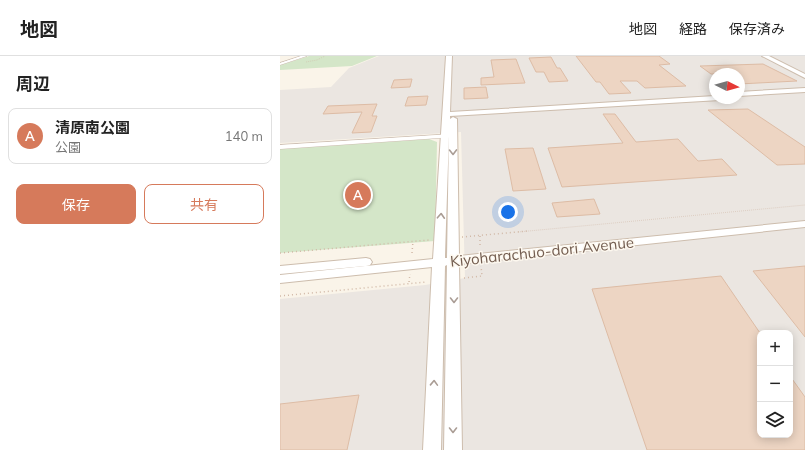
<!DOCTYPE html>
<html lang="ja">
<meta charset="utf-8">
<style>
:root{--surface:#fff;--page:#f6f6f6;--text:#222;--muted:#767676;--line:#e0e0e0;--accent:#d67a5b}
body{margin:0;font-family:Mulish,"Noto Sans JP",sans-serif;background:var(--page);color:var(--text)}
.controls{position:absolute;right:12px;bottom:12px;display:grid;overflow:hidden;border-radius:8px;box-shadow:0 2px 10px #0003}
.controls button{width:36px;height:36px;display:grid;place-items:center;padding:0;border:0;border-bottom:1px solid var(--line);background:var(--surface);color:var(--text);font:20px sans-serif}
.compass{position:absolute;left:429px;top:12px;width:36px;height:36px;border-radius:50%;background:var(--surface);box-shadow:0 2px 10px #0003;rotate:95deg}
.you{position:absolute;left:228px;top:156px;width:14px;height:14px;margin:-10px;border:3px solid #fff;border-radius:50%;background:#1a73e8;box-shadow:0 0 0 6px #1a73e833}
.badge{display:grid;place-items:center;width:26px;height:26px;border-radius:50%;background:var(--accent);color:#fff;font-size:13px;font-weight:700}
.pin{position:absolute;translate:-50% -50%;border:2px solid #fff;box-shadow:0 1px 4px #0006}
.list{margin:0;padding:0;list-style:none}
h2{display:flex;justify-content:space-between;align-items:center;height:52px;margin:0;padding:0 16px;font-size:17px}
h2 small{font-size:13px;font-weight:400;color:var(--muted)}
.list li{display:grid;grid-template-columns:26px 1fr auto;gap:12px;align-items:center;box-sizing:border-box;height:56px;margin:0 8px 8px;padding:0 8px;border:1px solid var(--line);border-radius:8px}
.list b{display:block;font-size:15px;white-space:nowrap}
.list p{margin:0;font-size:13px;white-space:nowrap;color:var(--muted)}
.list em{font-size:13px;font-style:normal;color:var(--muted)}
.actions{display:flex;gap:8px;padding:12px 16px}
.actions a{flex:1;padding:9px 0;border:1px solid var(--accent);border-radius:8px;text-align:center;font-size:14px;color:var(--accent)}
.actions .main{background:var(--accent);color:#fff}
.icon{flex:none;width:22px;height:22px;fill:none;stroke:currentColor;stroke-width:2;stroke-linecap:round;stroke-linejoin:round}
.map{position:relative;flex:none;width:525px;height:394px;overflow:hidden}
header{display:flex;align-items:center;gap:24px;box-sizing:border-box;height:56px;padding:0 20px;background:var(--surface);border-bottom:1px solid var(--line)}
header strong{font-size:19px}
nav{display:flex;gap:22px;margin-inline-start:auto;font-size:14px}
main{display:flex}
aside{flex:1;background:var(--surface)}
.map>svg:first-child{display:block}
.industrial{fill:#ebe6e1;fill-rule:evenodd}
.green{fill:#d4e6c8}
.building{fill:#edd5c3;stroke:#ddbca5}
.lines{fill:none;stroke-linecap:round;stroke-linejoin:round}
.street-casing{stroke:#cbbcb0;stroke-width:1}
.secondary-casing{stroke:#cdbdad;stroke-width:2}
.path-far1{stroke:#d1b8a6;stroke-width:1;stroke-dasharray:0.5 1.5;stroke-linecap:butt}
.path{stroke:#d1b8a6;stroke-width:1.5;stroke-dasharray:1 3;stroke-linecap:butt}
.street{fill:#fff;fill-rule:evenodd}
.secondary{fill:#fff;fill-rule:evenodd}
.oneway{stroke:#aa9d95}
.labels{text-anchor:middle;stroke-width:3;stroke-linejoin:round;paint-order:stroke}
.street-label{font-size:15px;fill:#725c4f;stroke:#fdf8ef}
</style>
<header>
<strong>地図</strong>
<nav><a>地図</a><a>経路</a><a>保存済み</a></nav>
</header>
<main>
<aside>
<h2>周辺<small></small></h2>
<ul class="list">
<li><span class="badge">A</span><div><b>清原南公園</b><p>公園</p></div><em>140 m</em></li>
</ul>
<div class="actions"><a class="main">保存</a><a>共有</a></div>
</aside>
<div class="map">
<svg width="525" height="394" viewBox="0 0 525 394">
<rect width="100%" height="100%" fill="#faf4e9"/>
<path class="industrial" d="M 99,0 L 525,0 L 525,394 L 0,394 L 0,243 L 145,229 L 185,222 L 181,76 L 0,87 L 0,34 L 51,31 L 69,12 ZM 435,18 L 459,18 L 459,42 L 435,42 ZM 480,277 L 510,277 L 510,379 L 480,379 Z"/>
<g class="green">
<polygon points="29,0 97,0 72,10 0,14 0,9"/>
<polygon points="149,83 157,86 155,185 0,197 0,93"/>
</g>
<g class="building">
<polygon points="296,0 379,0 390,8 379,9 406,30 365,32 357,25 340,25 351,37 329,38 320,26 316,26"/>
<polygon points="271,1 277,12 280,12 288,25 269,26 264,16 256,16 249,2"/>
<polygon points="236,3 245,27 201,29 201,22 214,21 211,4"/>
<polygon points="483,8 517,25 459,28 459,18 431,18 420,10"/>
<polygon points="132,23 130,31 111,32 114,24"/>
<polygon points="206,31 208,42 184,43 184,32"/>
<polygon points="148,40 146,49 125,50 128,41"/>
<polygon points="97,48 92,60 97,60 91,76 72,77 82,56 43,58 48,50"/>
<polygon points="468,53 525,91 525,108 497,109 428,54"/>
<polygon points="323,58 335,58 356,86 398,83 418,105 442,103 457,119 282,131 268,92 343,87"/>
<polygon points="253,92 266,133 233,135 225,93"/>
<polygon points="314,143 320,158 277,161 272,147"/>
<polygon points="525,210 525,281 473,215"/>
<polygon points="441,220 480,277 480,379 510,379 510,320 525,341 525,394 367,394 312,233"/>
<polygon points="79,339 67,394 0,394 0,348"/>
</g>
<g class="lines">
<g class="street-casing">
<g id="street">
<polygon points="21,0 27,0 0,9 0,7"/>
<polygon points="172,78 174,79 174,81 0,93 0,89"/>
</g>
</g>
<g class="secondary-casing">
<g id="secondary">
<path d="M 166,0 L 172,0 L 170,56 L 435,40 L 435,42 L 443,42 L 440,44 L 170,60 L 170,63 L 173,61 L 177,63 L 179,200 L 525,165 L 525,171 L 179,208 L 182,394 L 164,394 L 167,209 L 165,210 L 161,394 L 143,394 L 152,211 L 0,227 L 0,219 L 85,210 L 0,218 L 0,210 L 86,202 L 90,203 L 92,206 L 90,209 L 86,210 L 153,203 ZM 169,77 L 167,202 L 165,202 L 165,199 Z"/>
<polygon points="482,0 489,0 525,18 525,22"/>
<polygon points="525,32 525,36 459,40 459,36"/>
</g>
</g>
<g class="path-far1">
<polyline points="26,6 37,4 45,0"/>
<polyline points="238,176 525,149"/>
</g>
<g class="path">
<polyline points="200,180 200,191"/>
<polyline points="182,181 248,175"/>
<polyline points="0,197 149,184"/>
<polyline points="132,197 133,185"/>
<polyline points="184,222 202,220 201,210"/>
<polyline points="129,226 130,218"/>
<polyline points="0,240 146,226"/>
</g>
<use href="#street" class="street"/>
<use href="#secondary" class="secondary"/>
</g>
<defs><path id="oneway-chevron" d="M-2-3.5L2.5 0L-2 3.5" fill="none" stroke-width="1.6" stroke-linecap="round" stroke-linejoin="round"/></defs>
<g class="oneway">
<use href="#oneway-chevron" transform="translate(173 96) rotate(89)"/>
<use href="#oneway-chevron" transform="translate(161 160) rotate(-87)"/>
<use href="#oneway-chevron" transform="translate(174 244) rotate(90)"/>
<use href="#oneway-chevron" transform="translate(154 327) rotate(-88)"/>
<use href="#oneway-chevron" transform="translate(173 374) rotate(90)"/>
</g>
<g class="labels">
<g class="street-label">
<text transform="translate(262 196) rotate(-6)" y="5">Kiyoharachuo-dori Avenue</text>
</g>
</g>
</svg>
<div class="controls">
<button>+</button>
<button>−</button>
<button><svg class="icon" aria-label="layers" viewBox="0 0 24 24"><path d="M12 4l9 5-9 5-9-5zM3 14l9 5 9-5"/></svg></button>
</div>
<svg class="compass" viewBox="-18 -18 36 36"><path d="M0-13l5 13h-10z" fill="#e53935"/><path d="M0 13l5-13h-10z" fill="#767676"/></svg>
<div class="you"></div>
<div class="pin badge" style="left:78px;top:139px">A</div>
</div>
</main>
